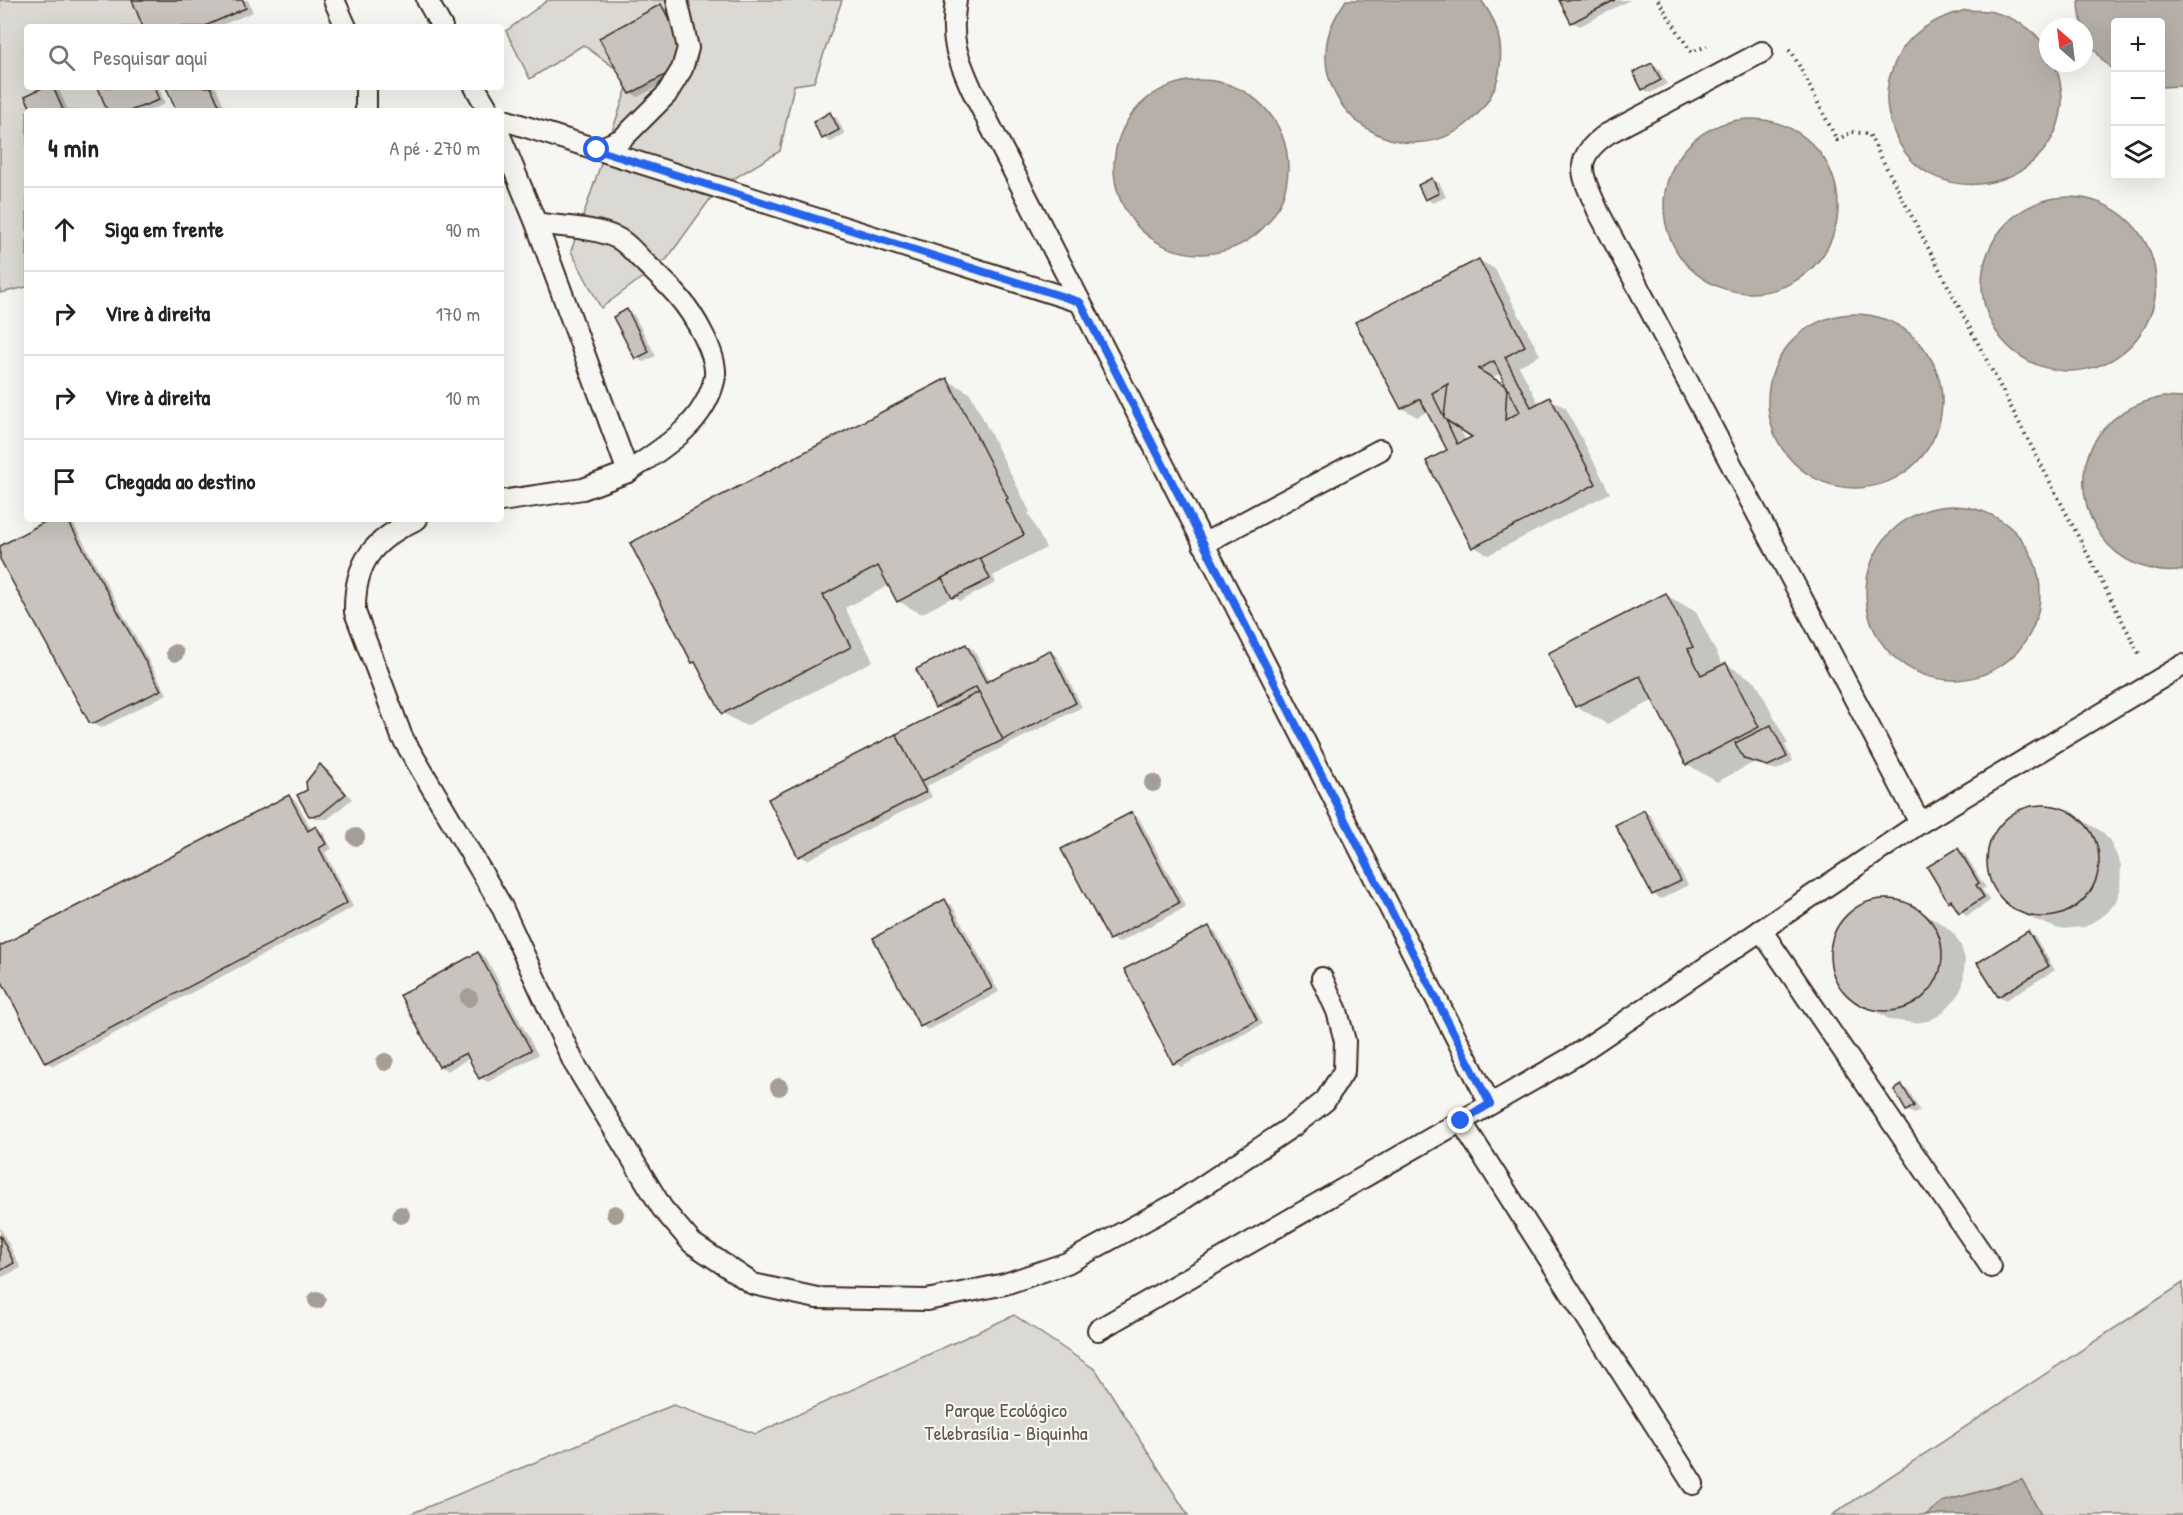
<!DOCTYPE html>
<html lang="pt">
<meta charset="utf-8">
<style>
:root{--surface:#fff;--page:#f2f2f2;--text:#222;--muted:#767676;--line:#e0e0e0}
body{margin:0;font-family:"Patrick Hand",sans-serif;background:var(--page);color:var(--text)}
.controls{position:absolute;right:18px;top:18px;display:grid;overflow:hidden;border-radius:6px;box-shadow:0 6px 24px #0002}
.controls button{width:54px;height:54px;display:grid;place-items:center;padding:0;border:0;border-bottom:2px solid var(--line);background:var(--surface);color:var(--text);font:30px sans-serif}
.compass{position:absolute;left:2039px;top:18px;width:54px;height:54px;border-radius:50%;background:var(--surface);box-shadow:0 6px 24px #0002;rotate:332deg}
.stop{position:absolute;width:18px;height:18px;margin:-14px;border:4px solid #2563eb;border-radius:50%;background:#fff}
.stop.end{background:#2563eb;border-color:#fff;box-shadow:0 2px 6px #0008}
.list{margin:0;padding:0;list-style:none}
h2{display:flex;justify-content:space-between;align-items:center;height:78px;margin:0;padding:0 24px;font-size:26px}
h2 small{font-size:20px;font-weight:400;color:var(--muted)}
.list li{display:grid;grid-template-columns:39px 1fr auto;gap:18px;align-items:center;box-sizing:border-box;height:84px;padding:0 24px;border-top:2px solid var(--line)}
.list b{display:block;font-size:22px;white-space:nowrap}
.list em{font-size:20px;font-style:normal;color:var(--muted)}
.icon{flex:none;width:33px;height:33px;fill:none;stroke:currentColor;stroke-width:2;stroke-linecap:round;stroke-linejoin:round}
.map{position:relative;flex:none;width:2183px;height:1515px;overflow:hidden}
.search{position:absolute;background:var(--surface);box-shadow:0 6px 24px #0002;left:24px;top:24px;width:480px;height:66px;display:flex;align-items:center;gap:15px;box-sizing:border-box;padding:0 21px;border-radius:6px;color:var(--muted);font-size:22px}
.panel{position:absolute;background:var(--surface);box-shadow:0 6px 24px #0002;left:24px;top:108px;width:480px;height:414px;border-radius:6px}
.map>svg:first-child{display:block}
.green{fill:#dad9d3;stroke:#8a8278;stroke-width:1.5}
.water{fill:#b6b0a9;stroke:#857a71;stroke-width:1.5}
.shadow{fill:#0003;fill-rule:evenodd}
.building{fill:#c8c3be;stroke:#3b2a1e;stroke-width:1.5;fill-rule:evenodd}
.lines{fill:none;stroke-linecap:round;stroke-linejoin:round}
.service-casing{stroke:#3b2a1e;stroke-width:24}
.path{stroke:#3b2a1e;stroke-width:4;stroke-dasharray:1.5 4.5;stroke-linecap:butt}
.service{stroke:#f6f6f2;stroke-width:20}
.tree{fill:#a59e96}
.route{stroke:#2563eb;stroke-width:8}
.labels{text-anchor:middle;stroke-width:4.5;stroke-linejoin:round;paint-order:stroke}
.park-label{font-size:20px;fill:#63564b;stroke:#f6f6f2}
</style>
<div class="map">
<svg width="2183" height="1515" viewBox="0 0 2183 1515">
<rect width="100%" height="100%" fill="#f6f6f2"/>
<filter id="ink" filterUnits="userSpaceOnUse"><feTurbulence type="fractalNoise" baseFrequency=".0167" numOctaves="2"/><feDisplacementMap in="SourceGraphic" scale="12" xChannelSelector="R" yChannelSelector="G"/><feConvolveMatrix kernelMatrix="1 2 1 2 8 2 1 2 1" color-interpolation-filters="sRGB"/></filter>
<g filter="url(#ink)">
<g class="green">
<polygon points="0,0 196,0 181,27 27,27 27,87 110,87 113,111 27,111 27,287 0,293"/>
<polygon points="548,0 842,0 814,82 794,85 780,151 718,188 667,259 601,308 571,251 630,79 583,45 530,79 506,31"/>
<polygon points="2183,1283 2183,1515 2041,1515 2022,1480 1942,1502 1926,1515 1832,1515"/>
<polygon points="1014,1315 1096,1370 1188,1515 408,1515 673,1405 756,1434"/>
</g>
<g class="water">
<path d="M 1346,0 L 1481,0 C 1498,22 1504,46 1499,73 C 1495,93 1483,111 1468,123 C 1405,175 1311,116 1328,37 C 1331,23 1339,11 1346,0 Z"/>
<path d="M 2079,0 L 2183,0 L 2183,86 L 2161,87 L 2160,22 L 2116,22 L 2115,72 C 2092,52 2079,30 2079,0 Z"/>
<path d="M 1966,10 C 1973,11 1982,10 1989,11 C 2015,17 2048,34 2048,63 L 2055,63 C 2059,76 2063,90 2062,103 C 2056,192 1927,217 1894,132 C 1886,112 1884,91 1892,70 C 1904,35 1931,19 1966,10 Z"/>
<circle cx="1201" cy="167" r="87"/>
<circle cx="1751" cy="206" r="87"/>
<circle cx="2069" cy="284" r="87"/>
<circle cx="1855" cy="401" r="87"/>
<path d="M 2163,397 L 2183,398 L 2183,570 C 2171,573 2158,571 2147,568 C 2086,552 2062,470 2107,425 C 2123,409 2141,402 2163,397 Z"/>
<circle cx="1953" cy="593" r="87"/>
<polygon points="2022,1480 2041,1515 1926,1515 1942,1502"/>
</g>
<g class="shadow">
<polygon points="134,0 248,0 253,12 217,27 144,27"/>
<polygon points="1561,0 1630,0 1580,26 1572,22"/>
<polygon points="661,6 668,10 698,65 638,97 631,93"/>
<polygon points="1652,65 1659,69 1667,84 1650,93 1643,89"/>
<polygon points="47,87 59,89 68,111 34,111 27,96"/>
<polygon points="99,87 159,87 165,104 147,111 109,111"/>
<polygon points="168,87 216,87 226,111 178,111"/>
<polygon points="830,114 837,118 845,134 831,142 823,138"/>
<polygon points="1432,179 1440,184 1446,197 1433,203 1426,199"/>
<path d="M 1479,260 L 1495,269 L 1540,355 L 1519,366 L 1539,404 L 1550,399 L 1566,408 L 1610,493 L 1488,555 L 1473,546 L 1449,451 L 1428,411 L 1417,417 L 1402,408 ZM 1502,373 L 1510,389 L 1491,378 ZM 1459,427 L 1475,437 L 1466,441 Z"/>
<polygon points="627,311 634,315 656,356 643,362 636,358"/>
<polygon points="947,380 970,393 1030,512 1028,513 1046,548 993,576 996,583 960,601 953,597 921,614 898,601 890,585 845,608 873,661 746,726 723,713 698,665 694,662"/>
<polygon points="53,519 71,519 167,694 101,728 93,723 0,556 0,548"/>
<polygon points="1666,595 1696,612 1723,666 1726,664 1756,682 1788,744 1785,745 1793,761 1777,770 1753,763 1717,782 1687,764 1654,700 1607,724 1576,706"/>
<polygon points="966,645 974,650 990,682 1050,652 1057,656 1082,707 927,786 932,797 807,860 799,856 944,711 936,707"/>
<polygon points="321,766 328,770 352,799 328,819 317,819 310,815 308,791"/>
<polygon points="289,797 296,801 312,830 316,828 323,832 332,849 325,852 353,907 53,1066 46,1062 0,975 0,948"/>
<polygon points="2038,806 2051,806 2065,810 2101,831 2110,841 2121,865 2120,891 2115,903 2107,913 2085,927 2059,929 2035,920 2011,906 1994,886 1988,861 1994,836 2012,815 2025,809"/>
<polygon points="1644,812 1651,816 1688,885 1661,899 1653,894 1617,825"/>
<polygon points="1132,814 1139,818 1186,907 1118,943 1110,938"/>
<polygon points="1958,850 1965,854 1986,888 1982,889 1990,901 1967,916 1949,901"/>
<polygon points="1881,900 1908,904 1944,925 1954,934 1961,946 1965,959 1963,984 1958,996 1940,1015 1928,1021 1915,1023 1890,1020 1845,991 1837,981 1831,955 1837,930 1845,918 1855,909 1868,903"/>
<polygon points="945,901 952,905 999,992 928,1030 921,1025"/>
<polygon points="1209,928 1216,932 1263,1024 1181,1067 1174,1062"/>
<polygon points="2028,933 2035,937 2055,970 2006,1000 1999,996"/>
<polygon points="478,954 486,958 538,1055 488,1082 480,1078 470,1058 447,1071 440,1066 402,996"/>
<polygon points="1902,1087 1909,1091 1920,1111 1914,1114 1907,1110"/>
<polygon points="0,1227 21,1268 0,1278"/>
</g>
<g class="building">
<polygon points="132,0 243,0 246,8 203,27 143,27"/>
<polygon points="1559,0 1615,0 1571,23"/>
<polygon points="661,4 691,61 630,94 599,38"/>
<polygon points="1652,63 1661,80 1642,90 1633,72"/>
<polygon points="44,87 53,87 63,110 32,111 25,96"/>
<polygon points="98,87 154,87 159,100 130,111 107,111"/>
<polygon points="166,87 211,87 221,110 176,111"/>
<polygon points="830,112 839,130 822,139 813,122"/>
<polygon points="1432,178 1439,193 1425,200 1418,185"/>
<path d="M 1479,259 L 1525,346 L 1505,357 L 1531,407 L 1550,397 L 1596,484 L 1472,548 L 1426,461 L 1447,450 L 1420,399 L 1401,409 L 1355,322 ZM 1494,361 L 1506,386 L 1478,369 ZM 1448,384 L 1444,417 L 1432,393 ZM 1507,387 L 1520,412 L 1505,420 ZM 1446,420 L 1472,437 L 1457,444 Z"/>
<polygon points="627,309 649,352 635,359 613,317"/>
<polygon points="947,378 1008,498 1006,500 1024,535 897,602 878,566 823,595 851,647 722,714 695,662 692,663 630,543"/>
<polygon points="50,519 67,519 161,690 92,724 89,722 0,559 0,546"/>
<polygon points="980,558 990,579 952,598 942,578"/>
<polygon points="1666,593 1693,647 1688,649 1701,675 1726,663 1759,727 1686,765 1640,676 1575,707 1548,653"/>
<polygon points="966,644 986,682 1050,650 1076,703 1003,740 976,687 935,708 916,669"/>
<polygon points="979,692 1003,740 920,782 896,734"/>
<polygon points="1771,725 1787,757 1768,766 1744,759 1735,743"/>
<polygon points="896,734 926,792 798,857 768,799"/>
<polygon points="320,764 346,794 320,815 309,816 297,795 307,790 306,782"/>
<polygon points="289,795 308,831 316,826 326,844 319,848 347,903 45,1063 0,978 0,946"/>
<circle cx="2043" cy="861" r="56"/>
<polygon points="1644,810 1681,881 1652,895 1615,825"/>
<polygon points="1132,812 1179,903 1109,940 1061,849"/>
<polygon points="1958,848 1979,883 1976,885 1984,897 1959,913 1951,900 1948,902 1927,867"/>
<circle cx="1886" cy="955" r="56"/>
<polygon points="945,899 992,988 920,1027 873,938"/>
<polygon points="1209,926 1257,1020 1173,1064 1124,969"/>
<polygon points="2028,931 2049,966 1998,997 1977,963"/>
<polygon points="478,952 531,1050 479,1079 466,1053 439,1067 400,995"/>
<polygon points="1902,1085 1914,1106 1906,1111 1894,1090"/>
<polygon points="0,1235 14,1263 0,1271"/>
</g>
<g class="lines">
<g class="service-casing">
<g id="service">
<polyline points="334,0 346,27"/>
<polyline points="427,0 442,27"/>
<path d="M 956,0 C 950,40 956,54 972,90 L 1490,1104"/>
<path d="M 1762,52 L 1607,134 C 1570,160 1583,176 1598,211 L 1920,823"/>
<polyline points="366,87 366,111"/>
<polyline points="475,87 489,111"/>
<polyline points="501,119 1080,302"/>
<path d="M 501,138 L 536,223 L 628,472 C 663,448 703,425 714,381 C 721,358 692,312 677,295 C 666,282 653,271 641,259 C 634,252 626,242 617,238 C 595,227 560,227 536,223"/>
<polyline points="597,150 622,139 666,95 682,69 688,48 677,0"/>
<polyline points="501,501 583,489 628,472"/>
<path d="M 417,519 C 373,540 354,562 355,612 L 402,737 L 501,905 L 574,1063 L 662,1208 L 692,1243 L 753,1284 L 817,1298 L 927,1300 L 1005,1284 L 1067,1263 L 1179,1202 L 1293,1126 L 1325,1101 L 1344,1071 L 1345,1041 L 1337,1011 L 1322,978"/>
<polyline points="1203,544 1380,450"/>
<polyline points="1761,930 1991,1267"/>
<polyline points="1461,1121 1693,1484"/>
<polyline points="1098,1330 1576,1055 1920,823 2183,665"/>
</g>
</g>
<g class="path">
<polyline points="1658,0 1691,52 1707,46"/>
<polyline points="1789,50 1793,54 1837,140 1852,132 1869,134 2141,657"/>
</g>
<use href="#service" class="service"/>
</g>
<g class="tree">
<circle cx="175" cy="653" r="9"/>
<circle cx="1153" cy="783" r="9"/>
<circle cx="356" cy="837" r="9"/>
<circle cx="469" cy="998" r="9"/>
<circle cx="385" cy="1062" r="9"/>
<circle cx="779" cy="1087" r="9"/>
<circle cx="615" cy="1214" r="9"/>
<circle cx="401" cy="1215" r="9"/>
<circle cx="317" cy="1300" r="9"/>
</g>
</g>
<g class="lines" filter="url(#ink)">
<polyline class="route" points="597,150 1080,302 1490,1104 1461,1121"/>
</g>
<g class="labels">
<g class="park-label">
<text x="1006" y="1417">Parque Ecológico<tspan x="1006" dy="23">Telebrasília - Biquinha</tspan></text>
</g>
</g>
</svg>
<div class="controls">
<button>+</button>
<button>−</button>
<button><svg class="icon" aria-label="layers" viewBox="0 0 24 24"><path d="M12 4l9 5-9 5-9-5zM3 14l9 5 9-5"/></svg></button>
</div>
<svg class="compass" viewBox="-18 -18 36 36"><path d="M0-13l5 13h-10z" fill="#e53935"/><path d="M0 13l5-13h-10z" fill="#767676"/></svg>
<div class="stop" style="left:597px;top:150px"></div>
<div class="stop end" style="left:1461px;top:1121px"></div>
<div class="search"><svg class="icon" aria-label="search" viewBox="0 0 24 24"><circle cx="10" cy="10" r="6"/><path d="M15 15l6 6"/></svg>Pesquisar aqui</div>
<section class="panel">
<h2>4 min<small>A pé · 270 m</small></h2>
<ul class="list">
<li><svg class="icon" aria-label="ahead" viewBox="0 0 24 24"><path d="M12 20V5M6 11l6-6 6 6"/></svg><div><b>Siga em frente</b></div><em>90 m</em></li>
<li><svg class="icon" aria-label="right" viewBox="0 0 24 24"><path d="M7 20v-9h11M14 6l5 5-5 5"/></svg><div><b>Vire à direita</b></div><em>170 m</em></li>
<li><svg class="icon" aria-label="right" viewBox="0 0 24 24"><path d="M7 20v-9h11M14 6l5 5-5 5"/></svg><div><b>Vire à direita</b></div><em>10 m</em></li>
<li><svg class="icon" aria-label="arrive" viewBox="0 0 24 24"><path d="M6 21V4h12l-3 4 3 4H6"/></svg><div><b>Chegada ao destino</b></div></li>
</ul>
</section>
</div>
